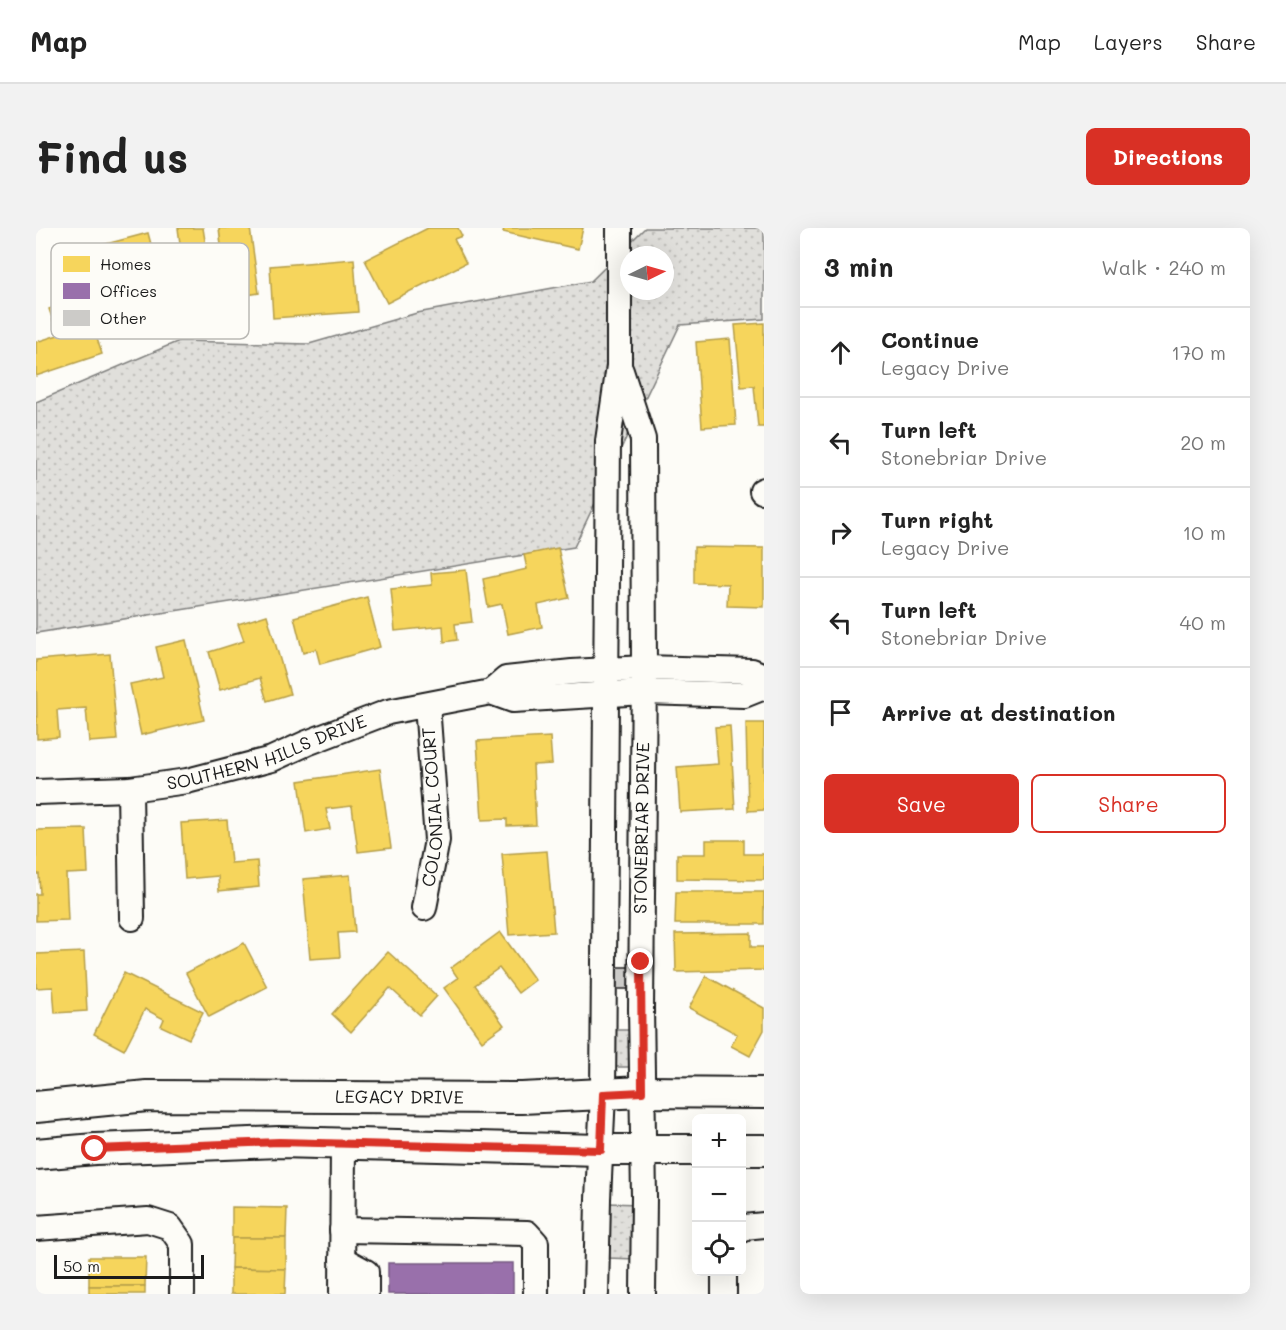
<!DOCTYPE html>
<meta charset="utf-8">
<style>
:root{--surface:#fff;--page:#f2f2f2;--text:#222;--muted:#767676;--line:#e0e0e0;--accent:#d93025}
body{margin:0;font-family:Mali,sans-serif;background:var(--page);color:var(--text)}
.controls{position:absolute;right:18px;bottom:18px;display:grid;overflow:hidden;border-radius:9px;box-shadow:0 6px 24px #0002}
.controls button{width:54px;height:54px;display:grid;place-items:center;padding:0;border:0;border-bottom:2px solid var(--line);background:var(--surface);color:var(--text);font:30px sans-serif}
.compass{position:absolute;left:584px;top:18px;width:54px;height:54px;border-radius:50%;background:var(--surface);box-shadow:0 6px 24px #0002;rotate:85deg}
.scale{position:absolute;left:18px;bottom:15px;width:150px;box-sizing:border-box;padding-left:6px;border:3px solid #1c1c1c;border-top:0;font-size:16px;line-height:21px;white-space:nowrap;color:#1c1c1c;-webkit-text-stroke:4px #fdfcf7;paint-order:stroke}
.stop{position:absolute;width:18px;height:18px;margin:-14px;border:4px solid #d93025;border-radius:50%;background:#fff}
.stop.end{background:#d93025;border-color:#fff;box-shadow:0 2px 6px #0008}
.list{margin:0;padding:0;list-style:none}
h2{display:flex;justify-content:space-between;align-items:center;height:78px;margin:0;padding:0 24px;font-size:26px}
h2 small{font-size:20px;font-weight:400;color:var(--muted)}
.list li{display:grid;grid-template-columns:39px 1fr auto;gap:18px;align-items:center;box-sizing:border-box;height:90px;padding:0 24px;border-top:2px solid var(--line)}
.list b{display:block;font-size:22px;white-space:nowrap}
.list p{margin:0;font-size:20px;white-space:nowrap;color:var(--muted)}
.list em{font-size:20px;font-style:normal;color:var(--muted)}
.actions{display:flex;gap:12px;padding:18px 24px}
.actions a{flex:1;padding:14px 0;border:2px solid var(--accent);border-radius:9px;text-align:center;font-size:21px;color:var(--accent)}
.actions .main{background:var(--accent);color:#fff}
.icon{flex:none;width:33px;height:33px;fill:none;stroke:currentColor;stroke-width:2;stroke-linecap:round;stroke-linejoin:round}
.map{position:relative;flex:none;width:728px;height:1066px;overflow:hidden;border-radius:9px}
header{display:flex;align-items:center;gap:36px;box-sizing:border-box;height:84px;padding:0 30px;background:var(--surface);border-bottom:2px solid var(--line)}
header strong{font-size:28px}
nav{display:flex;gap:33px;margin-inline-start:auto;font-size:21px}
.intro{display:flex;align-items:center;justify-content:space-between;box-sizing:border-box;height:144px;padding:0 36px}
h1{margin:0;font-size:42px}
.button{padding:15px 27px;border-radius:9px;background:var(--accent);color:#fff;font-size:21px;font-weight:700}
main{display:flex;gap:36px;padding:0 36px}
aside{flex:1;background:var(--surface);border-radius:9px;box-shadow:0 6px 24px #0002}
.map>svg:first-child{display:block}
.grass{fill:url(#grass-dots);stroke:#7e7e7c;stroke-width:1.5;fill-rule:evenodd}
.homes{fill:#f6d55c;stroke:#b59e49;stroke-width:1.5}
.offices{fill:#9970ab;stroke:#745780;stroke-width:1.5}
.building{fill:#cccbc8;stroke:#1c1c1c;stroke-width:1.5}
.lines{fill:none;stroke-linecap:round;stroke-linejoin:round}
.minor-casing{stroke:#1c1c1c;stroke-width:28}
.major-casing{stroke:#1c1c1c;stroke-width:34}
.minor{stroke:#fdfcf7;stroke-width:24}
.major{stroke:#fdfcf7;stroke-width:30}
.route{stroke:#d93025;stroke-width:8}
.labels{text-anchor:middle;stroke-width:6;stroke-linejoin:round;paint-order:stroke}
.street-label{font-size:18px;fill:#1c1c1c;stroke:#fdfcf7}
.key{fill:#fdfcf7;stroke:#bab9b5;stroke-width:1.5}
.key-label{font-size:16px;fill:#1c1c1c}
</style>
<header>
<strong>Map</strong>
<nav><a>Map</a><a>Layers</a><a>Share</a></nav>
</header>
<div class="intro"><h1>Find us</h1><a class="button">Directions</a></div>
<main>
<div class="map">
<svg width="728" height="1066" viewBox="0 0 728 1066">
<defs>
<pattern id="grass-dots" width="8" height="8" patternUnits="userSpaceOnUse" patternTransform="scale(1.5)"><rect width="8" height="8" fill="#e0dfdb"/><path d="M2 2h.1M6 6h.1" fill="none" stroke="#c0bfbb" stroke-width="1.8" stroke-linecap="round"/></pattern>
</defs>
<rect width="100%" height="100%" fill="#fdfcf7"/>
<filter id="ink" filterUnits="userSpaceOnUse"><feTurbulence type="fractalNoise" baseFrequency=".0167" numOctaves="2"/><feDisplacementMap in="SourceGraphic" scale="12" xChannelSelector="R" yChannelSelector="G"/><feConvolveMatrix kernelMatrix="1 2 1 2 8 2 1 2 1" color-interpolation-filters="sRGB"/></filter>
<g filter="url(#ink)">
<g class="grass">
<path d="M 609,0 L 728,0 L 728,91 L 644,97 L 538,319 L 0,405 L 0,174 L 143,113 L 273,116 L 381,85 L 555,53 ZM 593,27 L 629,27 L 629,63 L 593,63 Z"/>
<rect x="575" y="802" width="19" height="37"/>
<polygon points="572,975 602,976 600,1031 571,1030"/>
</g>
<g class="homes">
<polygon points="142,0 167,0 170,19 185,17 183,0 214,0 223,65 191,70 188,48 149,54"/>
<polygon points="392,0 422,0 426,8 418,11 430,35 351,75 329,32"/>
<polygon points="468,0 547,0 542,21 467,4"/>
<polygon points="112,5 134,87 101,96 84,35 61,41 55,20"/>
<polygon points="318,31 322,84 237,90 234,38"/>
<polygon points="37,73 43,92 54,89 66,126 0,148 0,114 22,107 13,81"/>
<polygon points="728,95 728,199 722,199 718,158 705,159 699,97"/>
<polygon points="694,111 700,197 666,199 660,114"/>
<polygon points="658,319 728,320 728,379 691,378 692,356 658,355"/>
<polygon points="522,320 533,370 502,377 506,399 472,406 466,376 452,379 447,351 491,341 488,327"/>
<polygon points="430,342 436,394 419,396 421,412 408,414 407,398 359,403 355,361 396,357 395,345"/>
<polygon points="331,369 344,419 284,436 280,421 267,425 258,389"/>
<polygon points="231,387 254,466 231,473 224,450 184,462 173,424 208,413 202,396"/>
<polygon points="150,412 168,492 105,507 94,456 127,449 120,419"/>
<polygon points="74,426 81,512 53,514 50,480 21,482 23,509 1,511 0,432"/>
<polygon points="710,495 728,495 728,582 712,583"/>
<polygon points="694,498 699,581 644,584 641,539 682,536 679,499"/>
<polygon points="514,509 516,536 497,537 500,597 471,598 471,591 446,592 441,513"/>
<polygon points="344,541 355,620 322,624 316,578 290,581 294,601 270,605 263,553"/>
<polygon points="191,592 195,635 221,633 223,659 183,663 182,648 149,651 145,595"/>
<polygon points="50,601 52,645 30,646 32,692 0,693 0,666 4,666 3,646 0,646 0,602"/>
<polygon points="670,612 708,612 708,626 728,626 728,652 641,651 641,626 670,626"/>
<polygon points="511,623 518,704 473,707 466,626"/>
<polygon points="314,647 319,704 302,705 304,729 274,731 267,651"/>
<polygon points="640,664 728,664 728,696 639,696"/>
<polygon points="464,704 499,752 482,765 463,740 439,757 468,797 446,813 408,760 422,750 415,740"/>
<polygon points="715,705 715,719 728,719 728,742 640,744 639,706"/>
<polygon points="208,715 231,759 173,789 150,745"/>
<polygon points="48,724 51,783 19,785 17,759 0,760 0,726"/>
<polygon points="352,724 401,768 384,787 354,760 315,804 296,786"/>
<polygon points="88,745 167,784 153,811 125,798 128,791 109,781 88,822 58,806"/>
<polygon points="670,748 728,780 728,802 714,828 695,818 701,806 653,780"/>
<polygon points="196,979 251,980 250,1010 196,1010"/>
<polygon points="196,1010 250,1010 250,1041 195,1040"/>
<polygon points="53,1029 110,1029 109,1058 53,1058"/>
<polygon points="195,1040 250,1041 249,1066 195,1066"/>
<rect x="53" y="1058" width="56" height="8"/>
</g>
<rect class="offices" x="352" y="1035" width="125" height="31"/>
<polygon class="building" points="571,739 603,739 603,761 572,761"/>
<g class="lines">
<g class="minor-casing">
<g id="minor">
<polyline points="585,143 607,211 608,440 605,781 608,969 607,1066"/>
<polyline points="726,263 728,262"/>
<polyline points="455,464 470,451 536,444 608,440 716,443 728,448"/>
<polyline points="94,561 96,690"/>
<path id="s1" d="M 0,564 L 94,561 L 151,553 L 236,531 L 271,515 L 352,484 L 455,464 L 477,472 L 608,464 L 708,467 L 728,459"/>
<path id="s2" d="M 388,680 L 401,612 L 391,477"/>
<polyline points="0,1000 112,992 134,999 146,1016 146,1066"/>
<polyline points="306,1002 491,1005 500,1015 500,1066"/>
<polyline points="706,1002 708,999 728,997"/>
<polyline points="306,1031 330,1044 330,1066"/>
<polyline points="306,1066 307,915"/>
<polyline points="560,1066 562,971 567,866 572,213 583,138 583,0"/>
<polyline points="688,1066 688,1044"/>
</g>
</g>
<g class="major-casing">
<g id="major">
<path id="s3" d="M 0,879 L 111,868 L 486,870 L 606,864 L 728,865"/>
<polyline points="706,922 728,922"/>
<polyline points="0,926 59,921 243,914 565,922 660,922"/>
</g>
</g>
<use href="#minor" class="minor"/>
<use href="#major" class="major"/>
</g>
</g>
<g class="lines" filter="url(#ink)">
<polyline class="route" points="59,921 243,914 565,922 567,866 606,864 605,734"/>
</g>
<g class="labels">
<g class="street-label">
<text dy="6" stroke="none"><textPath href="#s1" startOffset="236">SOUTHERN HILLS DRIVE</textPath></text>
<text dy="6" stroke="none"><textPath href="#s2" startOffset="102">COLONIAL COURT</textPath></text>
<text transform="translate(606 600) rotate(-89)" y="6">STONEBRIAR DRIVE</text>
<text dy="6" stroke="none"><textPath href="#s3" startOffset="364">LEGACY DRIVE</textPath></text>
</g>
</g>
<rect x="15" y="15" width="198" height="96" rx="9" class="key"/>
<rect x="27" y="28" width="27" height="16" fill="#f6d55c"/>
<rect x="27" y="55" width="27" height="16" fill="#9970ab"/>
<rect x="27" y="82" width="27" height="16" fill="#cccbc8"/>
<g class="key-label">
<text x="64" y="42">Homes</text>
<text x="64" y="69">Offices</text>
<text x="64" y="96">Other</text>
</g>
</svg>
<div class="controls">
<button>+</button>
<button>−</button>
<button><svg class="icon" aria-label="locate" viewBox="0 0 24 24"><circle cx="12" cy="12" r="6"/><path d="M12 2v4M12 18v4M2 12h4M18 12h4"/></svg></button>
</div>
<svg class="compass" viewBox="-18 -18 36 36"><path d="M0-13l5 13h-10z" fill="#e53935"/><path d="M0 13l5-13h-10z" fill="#767676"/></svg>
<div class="scale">50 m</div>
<div class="stop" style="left:59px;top:921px"></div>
<div class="stop end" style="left:605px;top:734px"></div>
</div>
<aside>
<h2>3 min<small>Walk · 240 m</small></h2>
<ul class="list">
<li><svg class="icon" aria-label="ahead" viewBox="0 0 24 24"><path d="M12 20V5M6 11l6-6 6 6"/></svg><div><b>Continue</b><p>Legacy Drive</p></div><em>170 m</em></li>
<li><svg class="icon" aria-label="left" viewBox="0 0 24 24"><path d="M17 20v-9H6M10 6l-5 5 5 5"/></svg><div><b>Turn left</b><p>Stonebriar Drive</p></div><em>20 m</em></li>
<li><svg class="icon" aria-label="right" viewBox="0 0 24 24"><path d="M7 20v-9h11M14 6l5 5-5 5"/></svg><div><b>Turn right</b><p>Legacy Drive</p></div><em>10 m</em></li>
<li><svg class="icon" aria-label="left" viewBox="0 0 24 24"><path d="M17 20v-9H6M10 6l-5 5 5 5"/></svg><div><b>Turn left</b><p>Stonebriar Drive</p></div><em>40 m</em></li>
<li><svg class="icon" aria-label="arrive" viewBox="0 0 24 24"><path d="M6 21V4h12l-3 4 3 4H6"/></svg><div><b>Arrive at destination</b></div></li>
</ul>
<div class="actions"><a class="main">Save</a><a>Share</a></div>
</aside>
</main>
